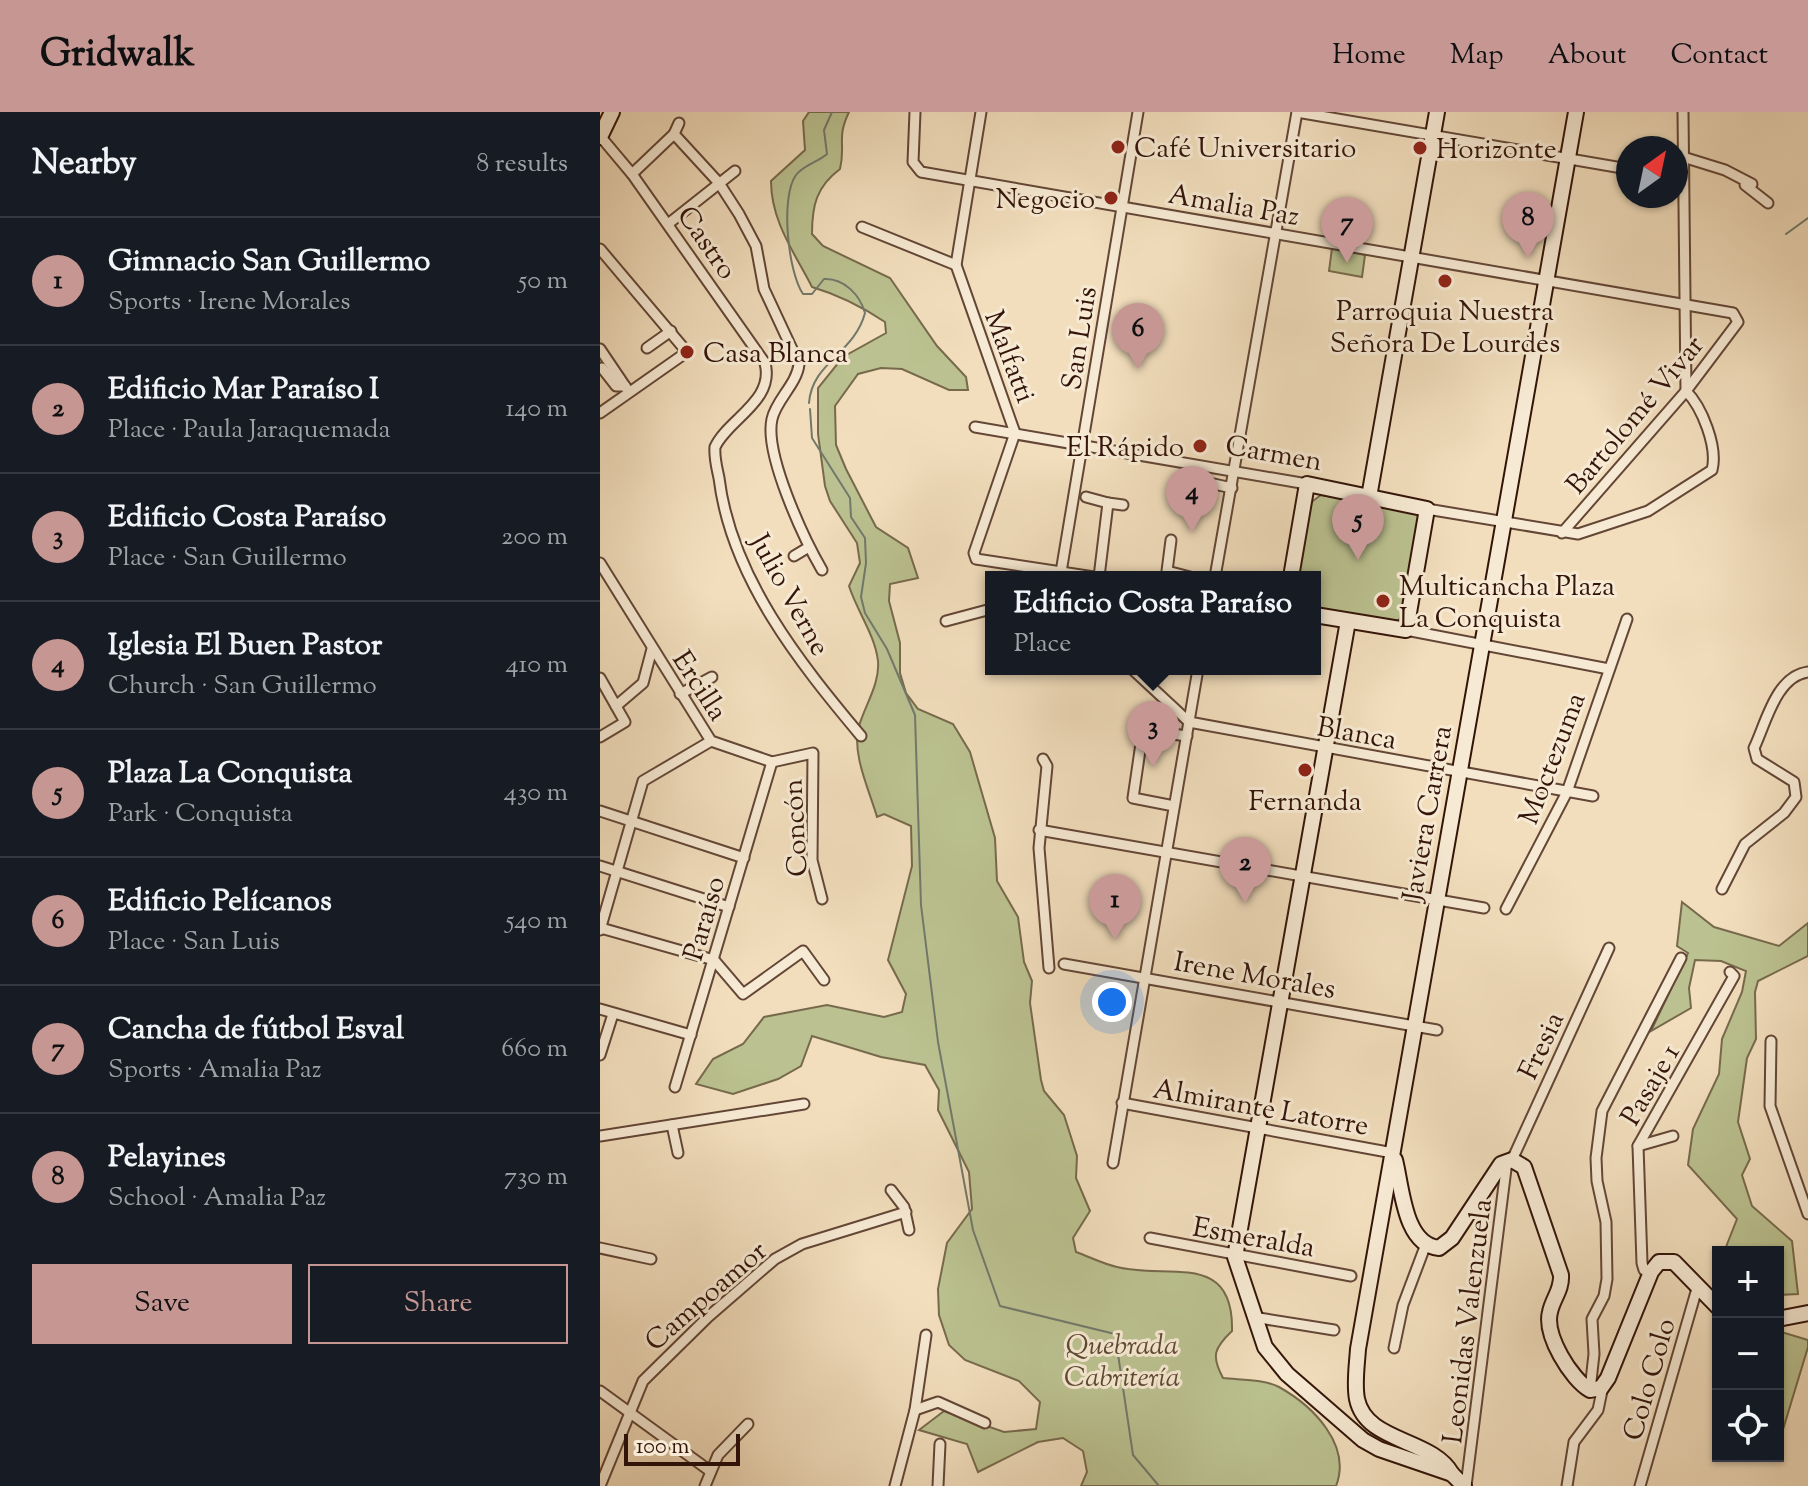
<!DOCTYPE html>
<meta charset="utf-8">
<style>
:root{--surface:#171b24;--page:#242831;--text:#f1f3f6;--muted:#9ea1a6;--line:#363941;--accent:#c59692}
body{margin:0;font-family:"Sorts Mill Goudy",serif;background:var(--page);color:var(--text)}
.controls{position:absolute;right:24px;bottom:24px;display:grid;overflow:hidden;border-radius:0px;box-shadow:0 2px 6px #0004}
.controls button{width:72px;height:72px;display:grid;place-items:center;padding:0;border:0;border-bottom:2px solid var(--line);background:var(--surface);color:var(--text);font:40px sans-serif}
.compass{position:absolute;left:1016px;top:24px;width:72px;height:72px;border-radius:50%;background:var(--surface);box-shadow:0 2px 6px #0004;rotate:33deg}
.scale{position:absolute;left:24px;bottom:20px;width:116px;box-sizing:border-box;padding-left:8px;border:4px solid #331409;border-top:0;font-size:22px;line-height:28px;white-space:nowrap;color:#331409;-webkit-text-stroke:6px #f7ead4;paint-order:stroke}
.you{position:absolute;left:512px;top:890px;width:28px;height:28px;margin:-20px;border:6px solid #fff;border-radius:50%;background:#1a73e8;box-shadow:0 0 0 12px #1a73e833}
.badge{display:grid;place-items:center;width:52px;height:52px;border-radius:50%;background:var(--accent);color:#111;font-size:26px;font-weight:700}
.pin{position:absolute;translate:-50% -66px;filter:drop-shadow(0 2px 4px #0008)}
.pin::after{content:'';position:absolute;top:42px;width:28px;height:24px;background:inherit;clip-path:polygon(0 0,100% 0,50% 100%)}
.popup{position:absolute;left:385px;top:459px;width:336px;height:104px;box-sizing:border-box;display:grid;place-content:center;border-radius:0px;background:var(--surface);filter:drop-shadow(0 2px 6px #0005);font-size:26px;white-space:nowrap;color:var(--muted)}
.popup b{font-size:30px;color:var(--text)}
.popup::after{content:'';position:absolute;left:50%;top:100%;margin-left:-16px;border:16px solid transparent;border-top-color:var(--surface)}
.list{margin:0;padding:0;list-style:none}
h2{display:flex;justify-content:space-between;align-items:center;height:104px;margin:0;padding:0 32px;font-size:34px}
h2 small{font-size:26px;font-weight:400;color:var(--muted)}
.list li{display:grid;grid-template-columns:52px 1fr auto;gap:24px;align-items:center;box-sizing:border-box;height:128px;padding:0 32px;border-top:2px solid var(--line)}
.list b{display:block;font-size:30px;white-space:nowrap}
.list p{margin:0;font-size:26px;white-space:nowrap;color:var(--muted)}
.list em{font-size:26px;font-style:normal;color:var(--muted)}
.actions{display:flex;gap:16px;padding:24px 32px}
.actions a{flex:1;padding:18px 0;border:2px solid var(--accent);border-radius:0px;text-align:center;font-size:28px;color:var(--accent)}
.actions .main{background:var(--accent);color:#111}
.icon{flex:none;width:44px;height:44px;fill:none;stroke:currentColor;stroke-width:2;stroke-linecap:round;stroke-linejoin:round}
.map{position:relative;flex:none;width:1208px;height:1374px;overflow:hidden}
header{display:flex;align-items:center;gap:48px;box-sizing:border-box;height:112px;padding:0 40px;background:var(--accent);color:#111}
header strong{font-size:38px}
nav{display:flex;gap:44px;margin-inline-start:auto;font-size:28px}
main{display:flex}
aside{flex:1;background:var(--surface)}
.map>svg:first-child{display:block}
.green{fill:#bbc190;stroke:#776a4c;stroke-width:2}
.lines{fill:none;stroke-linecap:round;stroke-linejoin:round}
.stream{stroke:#72796b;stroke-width:2}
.street-casing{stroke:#634636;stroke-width:13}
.secondary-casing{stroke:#331409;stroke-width:18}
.street{stroke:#f7ead4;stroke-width:9}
.secondary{stroke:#f7ead4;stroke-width:14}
.poi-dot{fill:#8f2418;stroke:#f7ead4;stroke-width:3}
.labels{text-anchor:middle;stroke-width:6;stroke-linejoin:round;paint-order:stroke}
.poi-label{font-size:28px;fill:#331409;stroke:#f7ead4;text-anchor:start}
.street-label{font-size:28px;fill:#331409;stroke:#f7ead4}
.park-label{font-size:28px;font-style:italic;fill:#5c4832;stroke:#f7ead4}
</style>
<header>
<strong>Gridwalk</strong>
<nav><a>Home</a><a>Map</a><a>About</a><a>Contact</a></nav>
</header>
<main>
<aside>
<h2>Nearby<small>8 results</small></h2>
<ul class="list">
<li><span class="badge">1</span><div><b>Gimnacio San Guillermo</b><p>Sports · Irene Morales</p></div><em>50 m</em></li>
<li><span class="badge">2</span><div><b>Edificio Mar Paraíso I</b><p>Place · Paula Jaraquemada</p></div><em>140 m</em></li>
<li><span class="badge">3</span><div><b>Edificio Costa Paraíso</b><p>Place · San Guillermo</p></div><em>200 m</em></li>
<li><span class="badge">4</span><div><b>Iglesia El Buen Pastor</b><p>Church · San Guillermo</p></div><em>410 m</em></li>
<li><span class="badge">5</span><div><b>Plaza La Conquista</b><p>Park · Conquista</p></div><em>430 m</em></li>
<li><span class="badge">6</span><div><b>Edificio Pelícanos</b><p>Place · San Luis</p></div><em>540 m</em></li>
<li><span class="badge">7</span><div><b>Cancha de fútbol Esval</b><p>Sports · Amalia Paz</p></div><em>660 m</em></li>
<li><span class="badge">8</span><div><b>Pelayines</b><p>School · Amalia Paz</p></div><em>730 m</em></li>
</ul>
<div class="actions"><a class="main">Save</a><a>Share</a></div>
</aside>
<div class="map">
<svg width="1208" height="1374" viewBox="0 0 1208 1374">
<rect width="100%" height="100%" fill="#f2debd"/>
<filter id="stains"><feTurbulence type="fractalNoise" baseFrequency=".0025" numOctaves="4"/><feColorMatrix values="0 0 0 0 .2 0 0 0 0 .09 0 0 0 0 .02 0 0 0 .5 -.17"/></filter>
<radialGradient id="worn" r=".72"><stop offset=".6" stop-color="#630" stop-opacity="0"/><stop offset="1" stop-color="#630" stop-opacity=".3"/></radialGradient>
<g class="green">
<path d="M 209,0 L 249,0 C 236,27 246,32 240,57 C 216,75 212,94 212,122 L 223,134 L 290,166 L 337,234 L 366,265 L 368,278 L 349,278 L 302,257 L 281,256 L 258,262 L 235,294 L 236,333 L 246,357 L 276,415 L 308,436 L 318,466 L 290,472 L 289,489 L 300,531 L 300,561 L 306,581 L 318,597 L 353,612 L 370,640 L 395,726 L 397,769 L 418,805 L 424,850 L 432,869 L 430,891 L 441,968 L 444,979 L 464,1003 L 477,1044 L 476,1066 L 490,1099 L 473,1126 L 476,1140 C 490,1145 503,1152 517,1155 C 567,1168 634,1138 632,1219 C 614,1236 611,1244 623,1266 C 640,1268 664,1267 679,1275 C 713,1294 752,1333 736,1374 L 481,1374 L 487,1360 L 483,1339 L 463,1326 L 438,1330 L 378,1360 L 367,1332 L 319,1318 L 344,1299 L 404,1320 L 436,1317 L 440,1290 L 419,1269 L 365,1248 L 349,1233 L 339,1203 L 338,1177 L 347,1131 L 372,1097 L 369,1060 L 338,998 L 339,978 L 325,953 L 281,945 L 212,924 L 201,954 L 178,967 L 133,982 L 96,972 L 113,947 L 143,932 L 164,905 L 227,893 L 284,905 L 302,900 L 306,882 L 288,848 L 312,754 L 311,714 L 284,702 L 277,705 C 270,680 251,641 259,614 C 265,593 280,572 278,549 C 275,523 257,499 249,474 L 260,451 L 257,431 L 230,389 L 225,374 L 218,322 L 218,276 L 243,245 L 286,221 L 285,210 C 261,194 239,183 212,175 C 194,140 171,109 171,69 L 205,38 L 203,9 Z"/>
<polygon points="732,136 765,143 762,165 729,159"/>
<polygon points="721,383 813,399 822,408 802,506 793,511 715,498 715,465 696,465 710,391"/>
<polygon points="1082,790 1114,815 1179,834 1208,811 1208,844 1158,869 1155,880 1156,927 1147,946 1138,1010 1150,1047 1142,1063 1152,1094 1192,1129 1198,1182 1178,1183 1178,1140 1124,1140 1137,1107 1088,1053 1093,1017 1119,962 1122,927 1142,880 1146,859 1121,849 1095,848 1089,876 1091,896 1051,919 1088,841 1077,834"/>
<polygon points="1178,1219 1208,1228 1208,1235 1178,1334"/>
</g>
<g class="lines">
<g class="stream">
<polyline points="1186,122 1208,106"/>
<path d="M 209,291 C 212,250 254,242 265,201 C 260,183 244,166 224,167 L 212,182 L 203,182 C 188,160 180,85 196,63 C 204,53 218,50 227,42 L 224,18 L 232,0"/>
<polyline points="210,297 212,326 250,386 251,405 265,426 266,451 261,485 265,501 287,537 315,603 321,793 338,930 373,1118 400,1194 515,1222 533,1343 559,1374"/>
</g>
<g class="street-casing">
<g id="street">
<polyline points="315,0 313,50 321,60 1133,201 1138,210 1086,279 962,421"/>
<polyline points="381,0 356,153 415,321 374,441 376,447 494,465"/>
<polyline points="697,0 1028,57"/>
<path d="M 74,22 L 119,71 L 139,102 L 156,134 L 164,177 L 199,252 C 197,272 176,288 172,307 C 164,342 204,427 222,458"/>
<path d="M 0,24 L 32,62 L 165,251 C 175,289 128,307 115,335 C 114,346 117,356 119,366 C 131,465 199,550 261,624"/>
<polyline points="1083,45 1125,58 1152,72"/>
<polyline points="32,62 74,22 79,11"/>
<polyline points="1145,73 1168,91"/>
<polyline points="68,112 135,59"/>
<polyline points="262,115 356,153"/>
<polyline points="0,137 87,240 0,301"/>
<polyline points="47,236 71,219"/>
<polyline points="0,237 29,280"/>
<polyline points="2,256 16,274 25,274"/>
<polyline points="375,315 707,372"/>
<polyline points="591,367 632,376"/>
<polyline points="486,385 508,391 499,465"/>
<polyline points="508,391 523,393"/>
<path d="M 827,397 L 978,422 L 1048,399 L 1112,358 C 1118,335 1102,295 1086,279 L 1083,0"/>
<polyline points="571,428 567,459 590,465"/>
<polyline points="194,444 209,435"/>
<polyline points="0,451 111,629 172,650 213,641 212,748 222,787"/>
<polyline points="461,460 538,0"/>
<polyline points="615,465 697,0"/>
<polyline points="346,509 391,497"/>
<polyline points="806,518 1009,557"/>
<polyline points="532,557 589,610 993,684"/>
<polyline points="0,566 25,610 0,625"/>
<polyline points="80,582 112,565"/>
<polyline points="16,594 43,571 52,537"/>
<polyline points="443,647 447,654 439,736 449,856"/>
<polyline points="574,694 533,686 543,618 587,624"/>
<polyline points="0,699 144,746"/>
<polyline points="439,718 884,796"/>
<polyline points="0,754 129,795"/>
<path d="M 1122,777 L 1145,732 L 1184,701 L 1196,685 L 1194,670 L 1157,647 L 1154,636 C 1166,611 1176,564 1208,560"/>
<polyline points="906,797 967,680 1027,507"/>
<polyline points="1,816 114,848 143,882 203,839 224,868"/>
<polyline points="0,818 43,669 111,629"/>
<polyline points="464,852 837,918"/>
<polyline points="0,897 91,923"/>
<polyline points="1171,929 1170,994 1208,1102"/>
<polyline points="0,943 13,902"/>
<polyline points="75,975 172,650"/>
<polyline points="522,991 793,1041"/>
<polyline points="72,1013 78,1041"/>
<polyline points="0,1024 204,992"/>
<polyline points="1038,1034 1073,1024"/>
<polyline points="912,1048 1009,836"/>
<polyline points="513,1051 598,557"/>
<polyline points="291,1078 304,1095 309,1118"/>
<polyline points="550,1126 751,1164"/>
<polyline points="0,1136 51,1147"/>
<polyline points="1051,1160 1044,1158 1042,1151 1038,1034 1134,864 1130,860"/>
<polyline points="653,1205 734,1218"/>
<polyline points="794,1236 803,1193 826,1132"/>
<polyline points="990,1278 994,1242 992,1207 1004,1184 1007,1167 1006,1110 997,1069 996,1046 1002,999 1081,846"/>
<polyline points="0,1279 110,1359"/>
<polyline points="315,1298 338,1290 385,1311"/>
<polyline points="0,1374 43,1269 108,1205 175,1147 202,1132 306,1100"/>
<polyline points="105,1374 118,1343 148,1312"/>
<polyline points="295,1374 315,1298 326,1223"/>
<polyline points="338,1374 340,1332"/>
<polyline points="866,1374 907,1049"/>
<polyline points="967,1374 974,1330 998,1298 1003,1274"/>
<polyline points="1040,1374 1098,1173"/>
</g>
</g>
<g class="secondary-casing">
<g id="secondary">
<polyline points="0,25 12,0"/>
<polyline points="769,385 837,0"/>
<polyline points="691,465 707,372 827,397 806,518 715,503"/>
<polyline points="748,509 635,1145 665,1235 687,1262 763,1328 779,1337 852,1362 864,1374"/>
<path d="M 795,1048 C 802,1075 804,1133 839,1136 L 852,1126 L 901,1052 L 912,1048 L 924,1055 L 961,1163 C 962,1178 953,1186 950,1200 C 944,1223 971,1267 990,1278 L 1001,1276 L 1008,1266 L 1051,1160 L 1059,1150 L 1074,1150 L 1118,1195"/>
<polyline points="1178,1207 1208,1201"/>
<path d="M 852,1362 C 832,1326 766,1331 757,1287 C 754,1272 757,1253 758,1237 L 976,0"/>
</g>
</g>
<use href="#street" class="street"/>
<use href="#secondary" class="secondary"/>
</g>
<g class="poi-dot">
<circle cx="518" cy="35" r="8"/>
<circle cx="820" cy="36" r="8"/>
<circle cx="511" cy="86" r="8"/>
<circle cx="845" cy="169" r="8"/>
<circle cx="87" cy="240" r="8"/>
<circle cx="600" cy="334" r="8"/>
<circle cx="783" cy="489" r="8"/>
<circle cx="705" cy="658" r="8"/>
</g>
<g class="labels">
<g class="poi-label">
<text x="534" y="45">Café Universitario</text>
<text x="836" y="46">Horizonte</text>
<text x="495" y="96" text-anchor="end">Negocio</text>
<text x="845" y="208" text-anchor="middle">Parroquia Nuestra<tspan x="845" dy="32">Señora De Lourdes</tspan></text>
<text x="103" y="250">Casa Blanca</text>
<text x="584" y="344" text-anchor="end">El Rápido</text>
<text x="799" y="483">Multicancha Plaza<tspan x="799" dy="32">La Conquista</tspan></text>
<text x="705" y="698" text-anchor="middle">Fernanda</text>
</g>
<g class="street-label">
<text transform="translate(634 92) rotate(10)" y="10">Amalia Paz</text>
<text transform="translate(108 130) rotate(55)" y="10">Castro</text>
<text transform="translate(478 226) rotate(-81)" y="10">San Luis</text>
<text transform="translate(411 244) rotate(69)" y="10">Malfatti</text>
<text transform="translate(1034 302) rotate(-50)" y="10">Bartolomé Vivar</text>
<text transform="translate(674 340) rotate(10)" y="10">Carmen</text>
<text transform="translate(191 482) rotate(61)" y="10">Julio Verne</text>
<text transform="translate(101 573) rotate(57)" y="10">Ercilla</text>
<text transform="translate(757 620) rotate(10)" y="10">Blanca</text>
<text transform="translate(951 646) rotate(-69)" y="10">Moctezuma</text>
<text transform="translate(826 701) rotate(-80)" y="10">Javiera Carrera</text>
<text transform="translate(194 716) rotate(-93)" y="10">Concón</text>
<text transform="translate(103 806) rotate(-74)" y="10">Paraíso</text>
<text transform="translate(655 862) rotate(10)" y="10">Irene Morales</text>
<text transform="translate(940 933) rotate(-65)" y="10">Fresia</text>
<text transform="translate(1049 972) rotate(-60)" y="10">Pasaje 1</text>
<text transform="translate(661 994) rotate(10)" y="10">Almirante Latorre</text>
<text transform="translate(654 1124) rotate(10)" y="10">Esmeralda</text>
<text transform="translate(105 1183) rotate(-41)" y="10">Campoamor</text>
<text transform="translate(866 1209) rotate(-83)" y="10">Leonidas Valenzuela</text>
<text transform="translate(1048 1267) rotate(-74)" y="10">Colo Colo</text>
</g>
<g class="park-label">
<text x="522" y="1242">Quebrada<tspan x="522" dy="32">Cabritería</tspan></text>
</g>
</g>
<rect width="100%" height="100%" filter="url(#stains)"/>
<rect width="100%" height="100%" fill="url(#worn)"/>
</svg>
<div class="controls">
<button>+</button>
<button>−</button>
<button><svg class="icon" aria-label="locate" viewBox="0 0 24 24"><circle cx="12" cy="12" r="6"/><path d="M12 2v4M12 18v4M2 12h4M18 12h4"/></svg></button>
</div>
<svg class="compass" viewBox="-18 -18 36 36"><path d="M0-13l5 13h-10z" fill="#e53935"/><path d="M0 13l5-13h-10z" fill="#9ea1a6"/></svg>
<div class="scale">100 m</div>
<div class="you"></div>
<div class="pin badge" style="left:515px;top:828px">1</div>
<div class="pin badge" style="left:645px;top:791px">2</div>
<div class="pin badge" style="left:553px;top:655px">3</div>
<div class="popup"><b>Edificio Costa Paraíso</b>Place</div>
<div class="pin badge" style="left:592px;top:420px">4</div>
<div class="pin badge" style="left:758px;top:448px">5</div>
<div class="pin badge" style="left:538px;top:257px">6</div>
<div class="pin badge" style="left:747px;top:151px">7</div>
<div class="pin badge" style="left:928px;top:146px">8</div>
</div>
</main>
